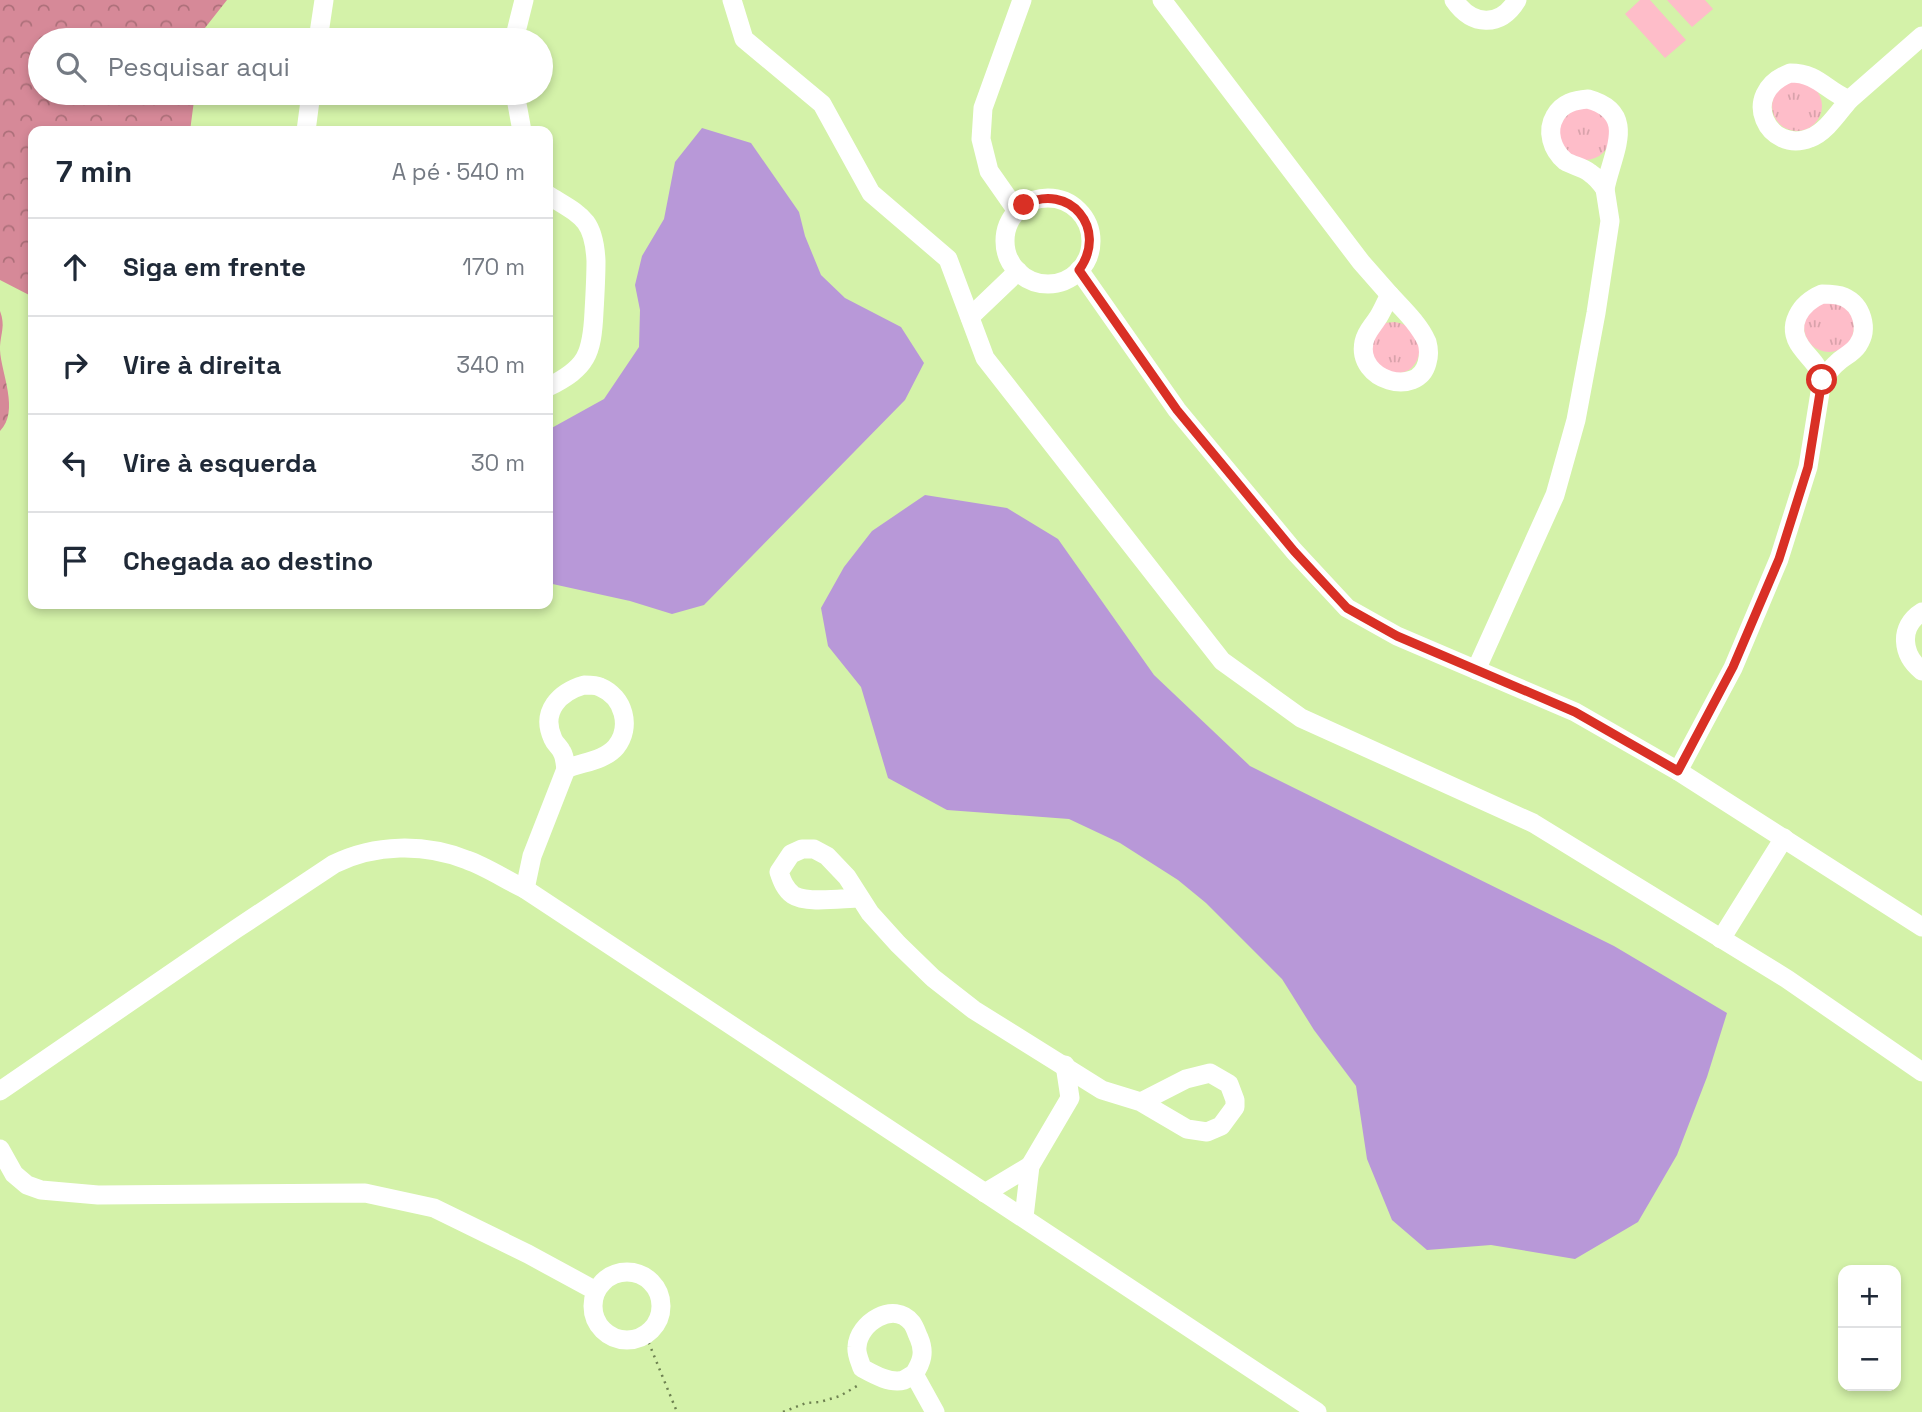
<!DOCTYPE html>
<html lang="pt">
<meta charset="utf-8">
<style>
:root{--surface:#fff;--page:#f2f2f3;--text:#1f2937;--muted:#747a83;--line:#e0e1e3}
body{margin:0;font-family:"Space Grotesk",sans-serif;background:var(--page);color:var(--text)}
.controls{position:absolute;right:21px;bottom:21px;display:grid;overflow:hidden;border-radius:14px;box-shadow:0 4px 10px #0003}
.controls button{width:63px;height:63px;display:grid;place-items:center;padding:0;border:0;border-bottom:2px solid var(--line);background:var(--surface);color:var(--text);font:35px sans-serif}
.stop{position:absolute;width:21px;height:21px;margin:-16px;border:5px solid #d93025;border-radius:50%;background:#fff}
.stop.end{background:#d93025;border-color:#fff;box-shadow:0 2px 7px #0008}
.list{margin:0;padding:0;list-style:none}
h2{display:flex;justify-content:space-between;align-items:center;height:91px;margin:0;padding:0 28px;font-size:30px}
h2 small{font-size:23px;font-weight:400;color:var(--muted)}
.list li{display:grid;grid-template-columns:46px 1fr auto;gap:21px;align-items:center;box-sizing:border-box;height:98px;padding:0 28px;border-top:2px solid var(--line)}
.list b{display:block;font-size:26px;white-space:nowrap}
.list em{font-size:23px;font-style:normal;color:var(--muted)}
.icon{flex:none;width:38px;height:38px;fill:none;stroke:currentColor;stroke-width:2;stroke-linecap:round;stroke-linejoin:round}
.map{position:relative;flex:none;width:1922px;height:1412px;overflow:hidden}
.search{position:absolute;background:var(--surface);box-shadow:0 4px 10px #0003;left:28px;top:28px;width:525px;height:77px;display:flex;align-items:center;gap:18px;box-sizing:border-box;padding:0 24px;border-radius:38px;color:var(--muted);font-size:26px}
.panel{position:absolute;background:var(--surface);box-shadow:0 4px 10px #0003;left:28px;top:126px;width:525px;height:483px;border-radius:14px}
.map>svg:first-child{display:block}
.grass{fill:url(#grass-tufts)}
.forest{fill:url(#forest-crowns)}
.green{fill:#febdc9}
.water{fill:#b898d8}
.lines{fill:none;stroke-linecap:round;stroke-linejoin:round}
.path{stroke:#6e8151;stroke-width:2.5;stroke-dasharray:2 5;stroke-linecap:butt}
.minor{stroke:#fff;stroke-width:19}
.route{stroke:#d93025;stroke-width:9}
</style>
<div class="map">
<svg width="1922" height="1412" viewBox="0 0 1922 1412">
<defs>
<pattern id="grass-tufts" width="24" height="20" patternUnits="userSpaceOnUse" patternTransform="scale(1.75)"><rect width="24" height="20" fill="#febdc9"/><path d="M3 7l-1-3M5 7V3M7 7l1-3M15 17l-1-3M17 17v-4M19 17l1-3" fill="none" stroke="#d9a2ab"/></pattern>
<pattern id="forest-crowns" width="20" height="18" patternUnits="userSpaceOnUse" patternTransform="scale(1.75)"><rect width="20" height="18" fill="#d68998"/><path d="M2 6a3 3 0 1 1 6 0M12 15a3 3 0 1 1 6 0" fill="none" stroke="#ad707a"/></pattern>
</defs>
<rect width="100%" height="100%" fill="#d4f2a9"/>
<g class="grass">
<circle cx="1797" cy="106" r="25"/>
<circle cx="1585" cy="134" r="26"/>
<circle cx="1829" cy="327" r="25"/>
<path d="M 1394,322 C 1430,326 1425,374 1397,373 C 1389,373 1379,365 1371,361 L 1371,335 L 1385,323 Z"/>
</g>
<g class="forest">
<polygon points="0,0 227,0 201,33 200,40 40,40 40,93 195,93 190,131 33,131 33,297 0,280"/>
<path d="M 0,311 C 6,327 0,334 0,350 C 1,373 20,411 0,431 Z"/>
</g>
<g class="green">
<polygon points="1640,0 1650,0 1686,40 1665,58 1625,14"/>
<polygon points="1667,0 1705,0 1713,9 1692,27"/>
</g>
<g class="water">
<polygon points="702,128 751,143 799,212 805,236 821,275 845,298 901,327 924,363 905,400 704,605 672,614 630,601 548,583 548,430 604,399 639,347 640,310 635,285 642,256 664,219 675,162"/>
<polygon points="925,495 1007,508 1058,539 1154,675 1250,766 1614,946 1727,1013 1707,1077 1677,1155 1638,1222 1575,1259 1491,1245 1427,1250 1392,1220 1367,1159 1356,1086 1314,1030 1282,979 1206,903 1178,880 1120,843 1069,819 947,810 888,778 861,687 828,646 821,608 844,567 872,531"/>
</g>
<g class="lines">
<g class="path">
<polyline points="646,1336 677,1412"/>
<polyline points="783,1412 806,1403 820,1402 840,1396 857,1386"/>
</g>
<g class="minor">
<polyline points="732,0 744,39 822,104 871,193 948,259 985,358 1222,661 1301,718 1533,823 1787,979 1922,1072"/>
<polyline points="1162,0 1361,262 1390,295"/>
<path d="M 1454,0 C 1472,26 1500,28 1517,0"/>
<polyline points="318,40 324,0"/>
<polyline points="514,40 524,0"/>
<path d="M 1790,73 C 1818,73 1825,90 1849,100 C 1838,113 1826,132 1810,138 C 1769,155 1737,94 1790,73 Z"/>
<polyline points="515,93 522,131"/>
<path d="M 1588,99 C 1639,113 1612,153 1605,189 C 1601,183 1596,177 1590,173 C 1583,167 1573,166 1565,161 C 1552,150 1546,131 1555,116 C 1562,103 1575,100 1588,99 Z"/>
<polyline points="1849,100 1922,36"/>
<polyline points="306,131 311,93"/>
<path d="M 548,195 C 580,215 594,218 596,261 C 596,278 595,295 594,312 C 592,354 587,368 548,387"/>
<circle cx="1048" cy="241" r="43"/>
<polyline points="1017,211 989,171 981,139 983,108 1022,0"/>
<polyline points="1079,270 1177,410 1294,551 1347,608 1397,636 1575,712 1678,771 1922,927"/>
<path d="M 1822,294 C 1830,294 1837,294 1844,297 C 1862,305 1869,329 1858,345 C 1852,354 1844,356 1837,363 C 1831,368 1827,374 1822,380 C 1817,362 1811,361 1801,347 C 1785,325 1801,303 1822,294 Z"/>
<path d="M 1390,295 C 1403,309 1419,324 1427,342 C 1429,349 1429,356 1427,363 C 1418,398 1356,381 1364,342 C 1366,332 1372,327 1377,319 C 1382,312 1385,303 1390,295 Z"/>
<polyline points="970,317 1018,271"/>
<path d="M 1922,612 C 1898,627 1902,655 1922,671"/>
<polyline points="1476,670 1555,495 1576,420 1596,313 1610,221 1605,189"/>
<path d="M 584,685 C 589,685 596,685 600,687 C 624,697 632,727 616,747 C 604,761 582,762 566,769 C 565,764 565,757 562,752 C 560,747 555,744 553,739 C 540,711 560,692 584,685 Z"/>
<polyline points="1678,771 1733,668 1779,559 1808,467 1822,380"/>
<polyline points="525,889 532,856 566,769"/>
<path d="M 860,898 C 844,898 806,904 793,895 C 785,889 782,881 779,872 L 791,854 L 802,849 L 814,849 L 827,856 L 847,877 L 870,913 L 898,944 L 933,978 L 974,1010 L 1102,1090 L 1141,1102 L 1187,1129 L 1207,1132 L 1221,1126 L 1235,1107 L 1235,1100 L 1229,1084 L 1210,1073 L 1186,1079 L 1141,1102"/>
<polyline points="1721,939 1784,838"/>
<path d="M 0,1091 L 236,929 L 334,864 C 375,844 424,843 467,860 C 487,867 506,880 525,889 L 1317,1412"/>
<polyline points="0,1149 14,1174 27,1185 41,1190 98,1195 365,1193 434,1208 528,1254 596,1291"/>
<polyline points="985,1193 1030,1166"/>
<polyline points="1024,1217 1030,1166 1070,1098 1065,1065"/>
<circle cx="627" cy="1306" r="34"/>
<path d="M 914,1374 C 914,1374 904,1380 904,1380 C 890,1384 873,1374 862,1368 C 860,1361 856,1354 857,1347 C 858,1323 894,1300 912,1323 C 915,1327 917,1334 919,1338 C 925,1352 922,1362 914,1374 L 935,1412"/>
</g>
</g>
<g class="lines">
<path class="route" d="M 1024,205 C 1069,181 1109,229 1079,270 L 1177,410 L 1294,551 L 1347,608 L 1397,636 L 1575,712 L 1678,771 L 1733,667 L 1779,559 L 1808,467 L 1822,380"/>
</g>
</svg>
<div class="controls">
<button>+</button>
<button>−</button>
</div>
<div class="stop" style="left:1822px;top:380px"></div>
<div class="stop end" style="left:1024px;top:205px"></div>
<div class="search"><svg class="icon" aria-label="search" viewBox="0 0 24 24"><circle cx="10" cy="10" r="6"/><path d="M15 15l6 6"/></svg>Pesquisar aqui</div>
<section class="panel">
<h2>7 min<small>A pé · 540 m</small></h2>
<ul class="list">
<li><svg class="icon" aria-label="ahead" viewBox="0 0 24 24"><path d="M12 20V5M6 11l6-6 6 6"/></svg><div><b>Siga em frente</b></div><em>170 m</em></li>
<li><svg class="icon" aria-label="right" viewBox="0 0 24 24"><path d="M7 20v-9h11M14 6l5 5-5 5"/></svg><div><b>Vire à direita</b></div><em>340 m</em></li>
<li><svg class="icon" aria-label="left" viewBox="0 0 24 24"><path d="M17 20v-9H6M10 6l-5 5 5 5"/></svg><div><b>Vire à esquerda</b></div><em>30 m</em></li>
<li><svg class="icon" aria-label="arrive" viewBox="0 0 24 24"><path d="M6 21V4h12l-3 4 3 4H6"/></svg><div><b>Chegada ao destino</b></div></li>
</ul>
</section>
</div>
